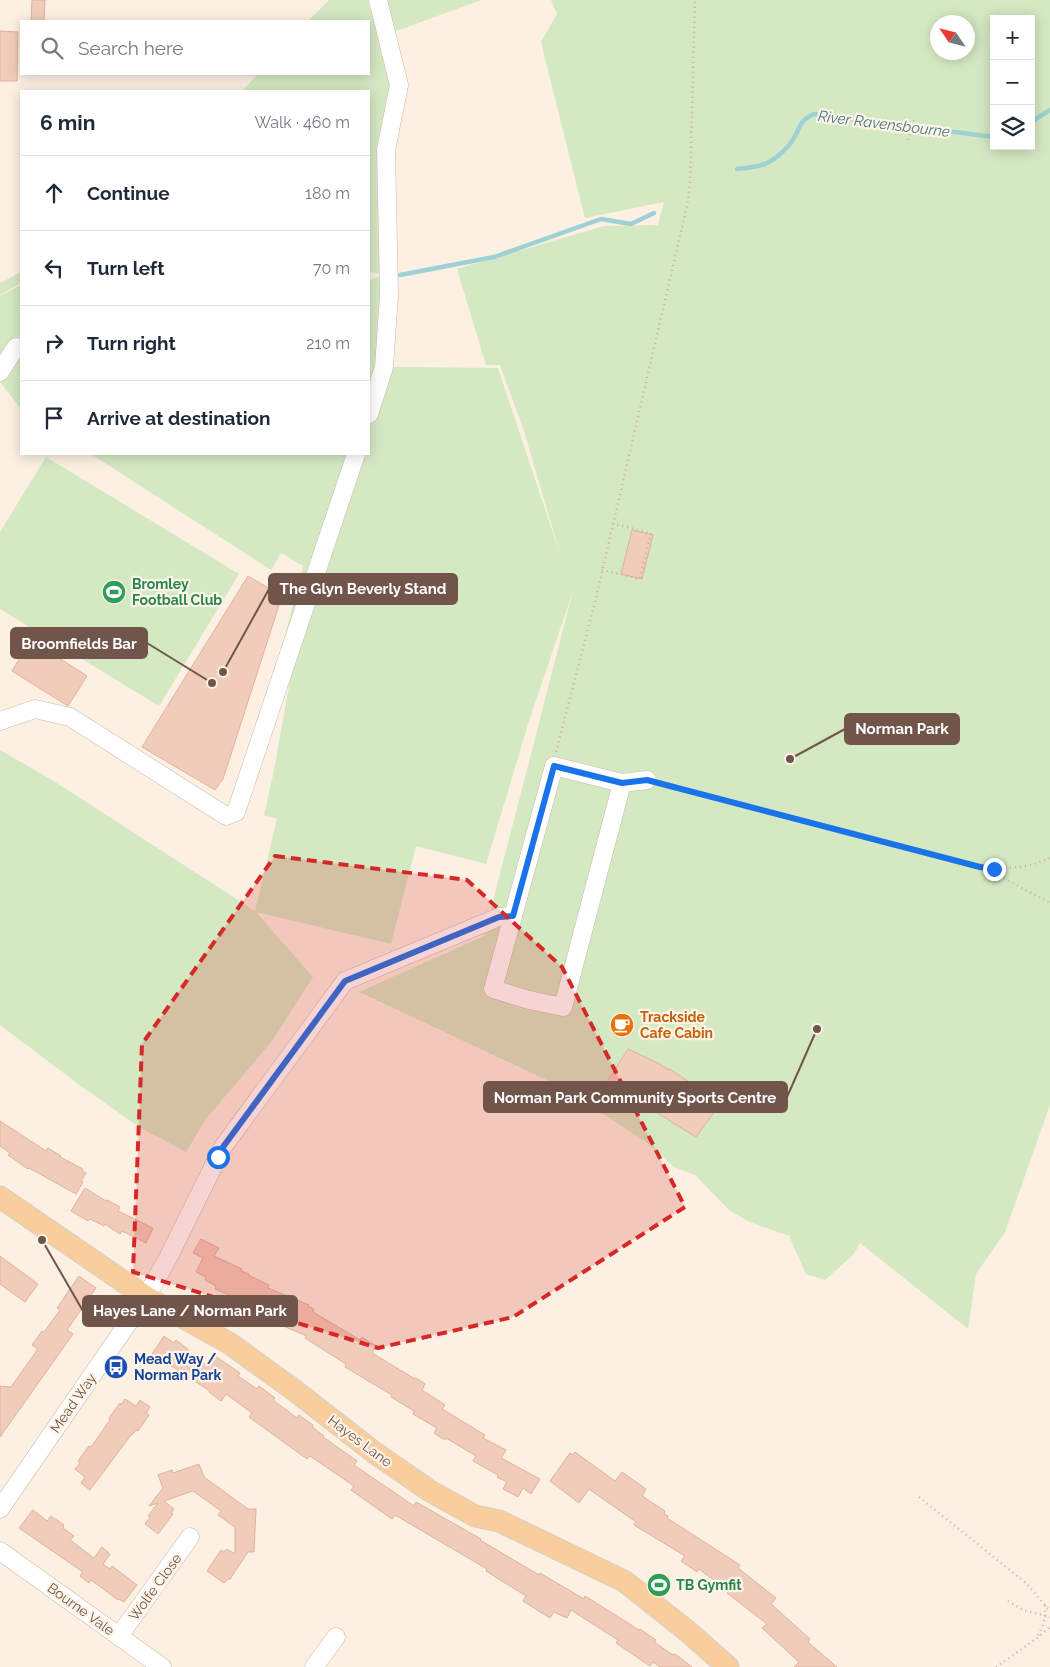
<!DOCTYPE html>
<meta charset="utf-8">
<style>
:root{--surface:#fff;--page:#f6f6f7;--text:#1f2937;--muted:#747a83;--line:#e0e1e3}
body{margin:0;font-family:Raleway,sans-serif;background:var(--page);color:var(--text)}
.controls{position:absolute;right:15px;top:15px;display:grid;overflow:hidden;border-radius:0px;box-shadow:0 2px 12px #0003}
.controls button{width:45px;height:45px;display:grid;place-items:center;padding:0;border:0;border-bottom:1px solid var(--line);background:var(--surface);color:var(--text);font:25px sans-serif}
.compass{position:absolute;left:930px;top:15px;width:45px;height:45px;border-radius:50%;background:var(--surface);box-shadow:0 2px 12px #0003;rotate:305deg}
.stop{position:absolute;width:15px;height:15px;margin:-11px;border:4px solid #1a73e8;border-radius:50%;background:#fff}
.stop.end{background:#1a73e8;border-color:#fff;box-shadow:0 1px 5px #0008}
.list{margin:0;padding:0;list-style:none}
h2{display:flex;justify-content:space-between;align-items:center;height:65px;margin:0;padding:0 20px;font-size:21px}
h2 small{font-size:16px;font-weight:400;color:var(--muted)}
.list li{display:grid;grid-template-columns:32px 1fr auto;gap:15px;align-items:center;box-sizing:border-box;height:75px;padding:0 20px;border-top:1px solid var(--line)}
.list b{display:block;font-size:19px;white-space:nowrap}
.list em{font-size:16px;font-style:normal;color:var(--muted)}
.icon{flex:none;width:28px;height:28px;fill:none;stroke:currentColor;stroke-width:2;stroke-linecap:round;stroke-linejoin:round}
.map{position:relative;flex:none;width:1050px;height:1667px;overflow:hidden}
.search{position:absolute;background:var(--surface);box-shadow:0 2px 12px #0003;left:20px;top:20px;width:350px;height:55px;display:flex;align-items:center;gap:12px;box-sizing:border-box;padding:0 18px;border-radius:0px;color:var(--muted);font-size:19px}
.panel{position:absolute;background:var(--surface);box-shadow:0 2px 12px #0003;left:20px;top:90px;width:350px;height:365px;border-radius:0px}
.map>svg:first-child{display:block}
.green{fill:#d4e8c2;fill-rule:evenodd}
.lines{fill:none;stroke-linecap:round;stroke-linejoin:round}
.stream{stroke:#9ed1d5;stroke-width:4.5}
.building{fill:#f0ccbb;stroke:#e2b19c}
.minor-casing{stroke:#ceb9ac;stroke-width:19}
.major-casing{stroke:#d8cfcc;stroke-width:23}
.path{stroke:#d4af9e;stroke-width:2.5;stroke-dasharray:1 4;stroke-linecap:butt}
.minor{stroke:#fff;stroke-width:18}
.major{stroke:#f8cf9c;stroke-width:21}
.route{stroke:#1a73e8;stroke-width:6}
.marked{fill:#d62828;fill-opacity:0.2;stroke:#d62828;stroke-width:4;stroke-dasharray:10 6;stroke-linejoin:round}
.labels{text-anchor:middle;stroke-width:4.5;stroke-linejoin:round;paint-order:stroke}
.leisure-label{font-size:14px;font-weight:bold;fill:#27864d;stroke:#fef4e8;text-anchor:start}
.food-label{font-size:14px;font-weight:bold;fill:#c56008;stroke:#fef4e8;text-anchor:start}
.transit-label{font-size:14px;font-weight:bold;fill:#164399;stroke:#fef4e8;text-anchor:start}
.street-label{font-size:14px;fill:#72554a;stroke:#fef4e8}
.water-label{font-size:15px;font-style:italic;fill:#41797e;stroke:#fef4e8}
.leader{fill:none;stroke:#72554a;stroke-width:2}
.callout-dot{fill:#72554a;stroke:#fef4e8;stroke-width:2}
.callout{fill:#72554a;stroke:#72554a;stroke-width:2}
.callout-label{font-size:15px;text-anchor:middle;font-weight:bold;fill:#fff}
</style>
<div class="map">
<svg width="1050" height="1667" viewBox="0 0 1050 1667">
<rect width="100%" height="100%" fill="#fbf0e2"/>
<g class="green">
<path d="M 329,0 L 368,0 L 392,86 L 392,367 L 498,368 L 561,557 L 523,428 L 500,365 L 486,365 L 457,269 L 604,226 L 658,225 L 664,202 L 585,218 L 541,42 L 557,14 L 551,0 L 1050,0 L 1050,1105 L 1005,1232 L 976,1274 L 968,1329 L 860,1243 L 854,1254 L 825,1280 L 806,1274 L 789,1236 L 750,1222 L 730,1211 L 695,1175 L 674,1167 L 646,1142 L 564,1088 L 359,992 L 484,936 L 573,591 L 529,721 L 486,864 L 416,846 L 391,944 L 256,912 L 313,977 L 272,1041 L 206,1119 L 186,1152 L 139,1127 L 81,1086 L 0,1025 L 0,750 L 52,780 L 255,911 L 277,819 L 264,815 L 273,775 L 292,670 L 276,671 L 303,566 L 281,553 L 271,570 L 91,454 L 369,454 L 369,280 L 384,275 L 369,272 L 369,91 L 242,91 L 258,74 L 369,74 L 369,21 L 308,21 ZM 994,19 L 1031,19 L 1031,146 L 994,146 ZM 938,22 L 968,22 L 968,52 L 938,52 Z"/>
<polygon points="386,0 481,0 394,32"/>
<polygon points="21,272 21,283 0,295 0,283"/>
<polygon points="21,285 21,409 0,382 0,296"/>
<polygon points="46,457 239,574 159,706 0,609 0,532"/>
</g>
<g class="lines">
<g class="stream">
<polyline points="1031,122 1050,110"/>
<path d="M 737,169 C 746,168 756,167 765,164 C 775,160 789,147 794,138 C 801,125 800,121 814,114 L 994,137"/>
<polyline points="400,275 494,257 601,219 631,224 654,213"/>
</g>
</g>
<g class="building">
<polygon points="32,0 45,0 44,21 31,21"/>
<polygon points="0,31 18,32 17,81 0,81"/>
<polygon points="632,530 653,535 642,579 621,574"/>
<polygon points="248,576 282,596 223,779 215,790 142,747"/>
<polygon points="31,640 87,676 68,706 12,671"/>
<polygon points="628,1049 658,1063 669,1070 670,1069 710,1096 712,1093 723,1100 696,1137 607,1082"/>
<polygon points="0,1121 46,1151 48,1148 61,1156 60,1157 83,1169 82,1171 86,1173 81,1181 83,1182 76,1194 29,1168 28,1169 8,1155 10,1153 0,1146"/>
<polygon points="85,1188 106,1201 107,1200 120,1207 118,1211 153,1228 146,1243 122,1231 120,1234 105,1224 104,1226 90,1219 88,1221 71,1211"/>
<polygon points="201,1239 219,1248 214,1256 242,1269 241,1271 249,1274 248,1275 269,1285 268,1288 309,1305 308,1306 314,1309 313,1312 360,1340 362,1337 376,1346 372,1353 415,1379 416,1378 425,1384 422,1390 445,1405 442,1409 485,1435 483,1438 506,1450 501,1458 540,1479 531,1494 523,1488 518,1497 503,1489 507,1482 497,1477 498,1475 473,1461 476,1456 446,1438 445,1440 434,1433 437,1428 413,1414 414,1411 391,1397 392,1395 345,1367 346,1364 305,1338 307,1336 283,1326 287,1318 274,1313 276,1310 252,1300 250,1304 215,1289 216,1286 205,1280 206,1277 196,1272 203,1258 193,1253"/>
<polygon points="0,1256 38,1284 25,1302 0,1284"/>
<polygon points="79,1276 96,1288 67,1330 73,1334 0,1437 0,1386 11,1387 38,1349 32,1345 42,1331 44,1332 60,1310 57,1308"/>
<polygon points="164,1336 174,1343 176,1340 189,1350 188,1352 208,1366 215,1356 240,1373 238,1376 257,1389 259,1386 275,1398 273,1400 297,1418 299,1415 313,1425 312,1427 324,1436 323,1437 357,1461 354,1465 414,1506 416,1502 481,1539 480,1540 539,1575 540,1573 584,1599 585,1596 639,1630 640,1629 656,1640 654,1642 673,1655 675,1654 692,1667 660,1667 653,1662 650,1666 616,1643 618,1640 571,1610 567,1618 554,1612 550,1618 523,1601 526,1596 486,1571 487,1569 395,1515 392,1519 351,1490 354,1486 310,1456 307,1459 249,1417 252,1413 226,1394 221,1401 209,1392 210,1391 162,1360 157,1366 148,1360"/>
<polygon points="125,1399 136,1406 140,1400 150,1407 146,1413 149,1415 138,1431 136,1430 132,1435 131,1435 90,1490 81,1483 85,1477 75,1469 80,1463 78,1461 89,1446 91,1447 101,1433 110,1420 109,1418 120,1403 121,1405"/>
<polygon points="575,1452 615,1481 622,1472 646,1489 642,1496 665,1511 664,1514 668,1516 667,1518 740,1565 738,1568 776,1598 771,1604 810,1639 808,1642 837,1667 794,1667 799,1662 762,1628 767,1624 727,1593 729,1591 699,1569 697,1572 681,1561 685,1556 634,1525 636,1522 589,1489 579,1503 550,1481 570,1453 573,1455"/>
<polygon points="199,1464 204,1477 248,1509 256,1509 254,1552 248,1552 230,1579 228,1579 224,1583 207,1571 221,1550 224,1552 227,1549 235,1554 235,1527 218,1515 221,1511 193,1491 164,1501 174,1509 171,1513 173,1514 158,1534 145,1524 150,1517 148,1516 158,1503 149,1506 163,1488 158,1475 172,1470 173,1473"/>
<polygon points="33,1510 47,1521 51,1516 64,1525 63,1528 74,1536 70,1540 94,1558 102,1547 110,1554 103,1564 110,1569 112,1566 137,1585 124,1602 119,1599 118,1600 91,1580 89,1583 80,1576 83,1572 19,1528"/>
</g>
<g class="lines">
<g class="minor-casing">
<g id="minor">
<polyline points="0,372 16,347"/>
<polyline points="369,414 384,367 389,295 386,150 399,85 378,0"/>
<polyline points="0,721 35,709 70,717 226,816 236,812 356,454"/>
<polygon points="554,766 622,783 563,1007 529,1000 493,989"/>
<polyline points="622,783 647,780"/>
<polyline points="0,1509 146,1297 167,1260 223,1147 345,981 499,917 513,916"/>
<polyline points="0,1551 162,1667"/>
<polyline points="119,1636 190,1537"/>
<polyline points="314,1667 336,1637"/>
</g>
</g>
<g class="major-casing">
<polyline id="major" points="0,1197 146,1297 229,1343 294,1390 375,1453 430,1491 475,1516 499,1521 624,1581 686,1630 728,1667"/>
</g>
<g class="path">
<polyline points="908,140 915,116"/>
<polyline points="602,570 640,579 651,533 613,524"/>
<polyline points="556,752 596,598 688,201 690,184 695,0"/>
<path d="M 661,783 L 980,867 C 1004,870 1028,868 1050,858"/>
<polyline points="994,869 994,873 1050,903"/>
<polyline points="919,1497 1026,1583 1050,1611"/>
<polyline points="1008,1601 1023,1610 1050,1617"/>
<path d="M 1038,1635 C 1044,1625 1046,1617 1045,1605"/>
<polyline points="996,1667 1036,1639 1050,1627"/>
</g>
<use href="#minor" class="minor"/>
<use href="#major" class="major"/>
</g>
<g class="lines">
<polyline class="route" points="218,1157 223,1147 345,981 499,917 513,916 554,766 622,783 647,780 980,867 994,869"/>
</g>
<path class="marked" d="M 275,856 L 467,880 L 562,967 L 685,1207 L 513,1317 L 378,1348 L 133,1272 L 142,1044 Z"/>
<defs>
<g id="stadium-disc" transform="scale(1.25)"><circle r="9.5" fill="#2e9e5b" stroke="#fef4e8"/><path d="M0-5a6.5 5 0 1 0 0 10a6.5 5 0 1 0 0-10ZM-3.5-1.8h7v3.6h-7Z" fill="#fff"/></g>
<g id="cafe-disc" transform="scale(1.25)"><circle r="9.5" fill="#e8710a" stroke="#fef4e8"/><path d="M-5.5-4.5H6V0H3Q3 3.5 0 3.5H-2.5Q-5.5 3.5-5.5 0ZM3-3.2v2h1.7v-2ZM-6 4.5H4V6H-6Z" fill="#fff"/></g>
<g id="bus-disc" transform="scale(1.25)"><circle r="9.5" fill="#1a4fb4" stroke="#fef4e8"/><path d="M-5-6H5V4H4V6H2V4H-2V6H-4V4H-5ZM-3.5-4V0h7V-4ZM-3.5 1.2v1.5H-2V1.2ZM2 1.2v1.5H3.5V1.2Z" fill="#fff"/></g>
</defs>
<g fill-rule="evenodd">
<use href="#stadium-disc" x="114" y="592"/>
<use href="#cafe-disc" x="622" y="1025"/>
<use href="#bus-disc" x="116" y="1367"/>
<use href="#stadium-disc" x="659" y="1585"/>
</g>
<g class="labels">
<g class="leisure-label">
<text x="132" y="589">Bromley<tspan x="132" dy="16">Football Club</tspan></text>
<text x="676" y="1590">TB Gymfit</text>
</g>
<g class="food-label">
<text x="640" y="1022">Trackside<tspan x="640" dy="16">Cafe Cabin</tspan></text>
</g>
<g class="transit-label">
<text x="134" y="1364">Mead Way /<tspan x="134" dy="16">Norman Park</tspan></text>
</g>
<g class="street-label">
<text transform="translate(73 1403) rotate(-55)" y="5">Mead Way</text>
<text transform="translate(360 1441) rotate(37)" y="5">Hayes Lane</text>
<text transform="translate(155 1587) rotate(-54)" y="5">Wolfe Close</text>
<text transform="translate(81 1609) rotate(36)" y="5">Bourne Vale</text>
</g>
<g class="water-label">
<text transform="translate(884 124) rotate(7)" y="5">River Ravensbourne</text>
</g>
</g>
<path class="leader" d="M223 672L269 589M212 683L147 643M790 759L845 729M817 1029L787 1097M42 1240L83 1311"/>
<g class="callout-dot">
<circle cx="223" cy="672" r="5"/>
<circle cx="212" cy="683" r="5"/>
<circle cx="790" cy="759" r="5"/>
<circle cx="817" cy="1029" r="5"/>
<circle cx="42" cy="1240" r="5"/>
</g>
<g class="callout">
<rect x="269" y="574" width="188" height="30" rx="5"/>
<rect x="11" y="628" width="136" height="30" rx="5"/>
<rect x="845" y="714" width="114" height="30" rx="5"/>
<rect x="484" y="1082" width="303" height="30" rx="5"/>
<rect x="83" y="1296" width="214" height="30" rx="5"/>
</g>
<g class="callout-label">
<text x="363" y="594">The Glyn Beverly Stand</text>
<text x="79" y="649">Broomfields Bar</text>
<text x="902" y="734">Norman Park</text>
<text x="635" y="1103">Norman Park Community Sports Centre</text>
<text x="190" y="1316">Hayes Lane / Norman Park</text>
</g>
</svg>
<div class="controls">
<button>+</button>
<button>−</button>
<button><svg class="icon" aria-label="layers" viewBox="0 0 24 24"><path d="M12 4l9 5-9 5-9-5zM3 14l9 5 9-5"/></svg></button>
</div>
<svg class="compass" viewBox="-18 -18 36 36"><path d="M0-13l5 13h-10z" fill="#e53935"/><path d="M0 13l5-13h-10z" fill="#747a83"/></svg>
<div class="stop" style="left:218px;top:1157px"></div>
<div class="stop end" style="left:994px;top:869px"></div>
<div class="search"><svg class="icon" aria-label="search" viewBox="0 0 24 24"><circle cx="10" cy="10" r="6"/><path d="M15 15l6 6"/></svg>Search here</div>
<section class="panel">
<h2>6 min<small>Walk · 460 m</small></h2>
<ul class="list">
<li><svg class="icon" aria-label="ahead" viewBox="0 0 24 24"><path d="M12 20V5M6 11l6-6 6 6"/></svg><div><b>Continue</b></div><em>180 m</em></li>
<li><svg class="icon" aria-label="left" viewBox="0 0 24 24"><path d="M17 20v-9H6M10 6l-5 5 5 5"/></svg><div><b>Turn left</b></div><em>70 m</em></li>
<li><svg class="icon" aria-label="right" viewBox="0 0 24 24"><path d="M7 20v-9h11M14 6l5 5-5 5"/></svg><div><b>Turn right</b></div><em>210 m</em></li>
<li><svg class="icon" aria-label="arrive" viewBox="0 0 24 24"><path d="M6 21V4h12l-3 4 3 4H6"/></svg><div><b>Arrive at destination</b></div></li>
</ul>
</section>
</div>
